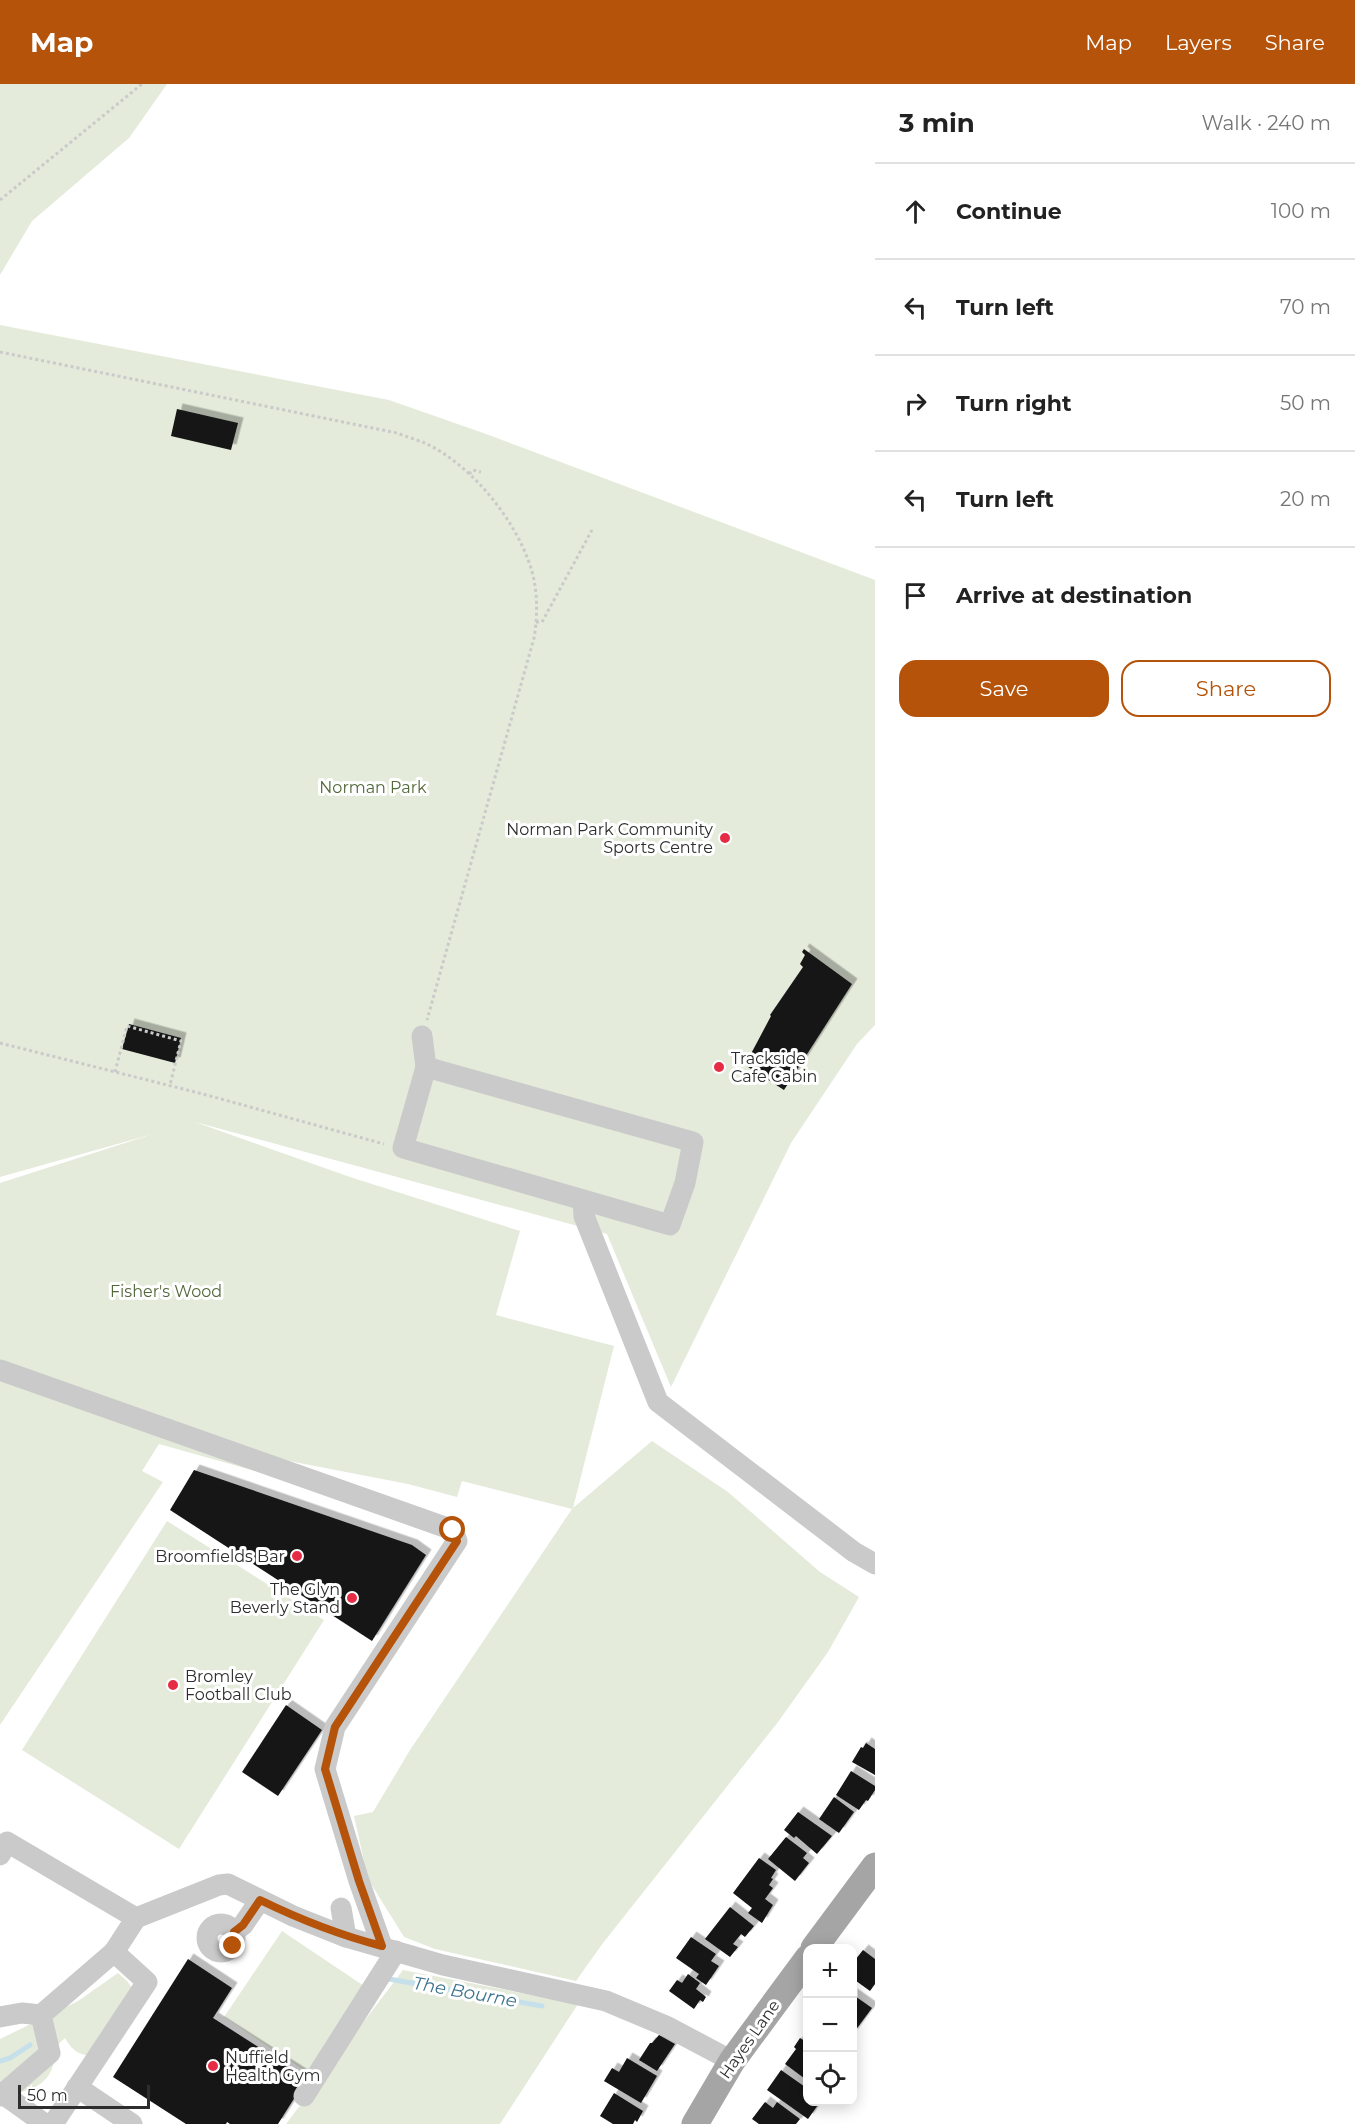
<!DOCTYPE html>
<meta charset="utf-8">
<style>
:root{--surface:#fff;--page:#f6f6f6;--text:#222;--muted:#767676;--line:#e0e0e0;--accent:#b45309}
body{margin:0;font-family:Montserrat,sans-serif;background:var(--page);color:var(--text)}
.controls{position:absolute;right:18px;bottom:18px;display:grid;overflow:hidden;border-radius:12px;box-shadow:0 3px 15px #0003}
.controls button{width:54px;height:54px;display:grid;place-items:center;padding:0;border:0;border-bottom:2px solid var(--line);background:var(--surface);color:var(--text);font:30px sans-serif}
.scale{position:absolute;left:18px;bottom:15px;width:132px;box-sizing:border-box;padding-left:6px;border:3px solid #2d2d2d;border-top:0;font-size:16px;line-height:21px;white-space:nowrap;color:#2d2d2d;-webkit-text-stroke:4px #fff;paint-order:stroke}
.stop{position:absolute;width:18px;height:18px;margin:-14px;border:4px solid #b45309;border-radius:50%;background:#fff}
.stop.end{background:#b45309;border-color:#fff;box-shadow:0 2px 6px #0008}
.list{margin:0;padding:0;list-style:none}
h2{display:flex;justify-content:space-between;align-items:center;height:78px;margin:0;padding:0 24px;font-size:26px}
h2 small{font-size:20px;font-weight:400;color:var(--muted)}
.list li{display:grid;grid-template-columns:39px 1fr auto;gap:18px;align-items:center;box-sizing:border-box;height:96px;padding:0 24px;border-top:2px solid var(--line)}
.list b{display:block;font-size:22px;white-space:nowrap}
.list em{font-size:20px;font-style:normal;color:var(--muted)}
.actions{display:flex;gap:12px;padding:18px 24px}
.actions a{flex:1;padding:14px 0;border:2px solid var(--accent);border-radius:18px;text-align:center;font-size:21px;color:var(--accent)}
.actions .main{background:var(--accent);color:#fff}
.icon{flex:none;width:33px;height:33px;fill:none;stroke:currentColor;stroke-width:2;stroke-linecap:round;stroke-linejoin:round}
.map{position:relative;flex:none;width:875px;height:2040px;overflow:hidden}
header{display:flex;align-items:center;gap:36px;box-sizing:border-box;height:84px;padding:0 30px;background:var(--accent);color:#fff}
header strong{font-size:28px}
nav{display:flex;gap:33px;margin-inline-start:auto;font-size:21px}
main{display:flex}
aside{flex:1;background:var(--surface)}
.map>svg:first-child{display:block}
.green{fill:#e4ebda}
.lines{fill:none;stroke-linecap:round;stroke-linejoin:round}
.stream{stroke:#c5dfeb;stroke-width:5}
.building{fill:#141414;filter:url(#shadow)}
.path{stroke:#cacaca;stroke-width:3;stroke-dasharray:3 3;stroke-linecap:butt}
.minor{stroke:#cacaca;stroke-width:21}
.major{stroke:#a5a5a5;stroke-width:27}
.route{stroke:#b45309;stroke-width:8}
.poi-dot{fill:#e62c45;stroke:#fff;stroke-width:2}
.labels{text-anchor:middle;stroke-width:6;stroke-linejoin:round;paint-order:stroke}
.park-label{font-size:16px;fill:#52683a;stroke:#fff}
.poi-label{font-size:16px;fill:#2d2d2d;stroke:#fff;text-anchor:end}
.street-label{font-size:16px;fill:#2d2d2d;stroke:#fff}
.water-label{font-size:18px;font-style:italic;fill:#3b738e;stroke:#fff}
</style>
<header>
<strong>Map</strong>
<nav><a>Map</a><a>Layers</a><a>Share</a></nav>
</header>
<main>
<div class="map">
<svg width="875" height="2040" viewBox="0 0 875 2040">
<defs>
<filter id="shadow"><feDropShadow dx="5.5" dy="-5.5" stdDeviation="0" flood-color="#0004"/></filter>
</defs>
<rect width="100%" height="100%" fill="#fff"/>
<g class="green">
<polygon points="0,0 167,0 129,54 32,137 0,191"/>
<polygon points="0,241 389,316 489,351 875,496 875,941 857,960 791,1059 671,1303 607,1150 195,1038 350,1093 520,1147 496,1231 614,1262 573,1424 652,1357 728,1408 820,1488 859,1513 828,1568 778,1638 603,1859 576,1897 435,1865 404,1853 368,1795 354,1732 373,1728 410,1666 572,1425 462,1397 457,1413 408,1400 284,1376 284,1395 159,1360 142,1387 163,1398 0,1641 0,1099 153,1050 0,1093"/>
<polygon points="167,1437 324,1536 179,1765 22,1666"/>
<polygon points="282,1847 367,1904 310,1990 224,1933"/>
<polygon points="403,1886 578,1920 500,2040 286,2040"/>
<path d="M 118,1889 L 127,1897 L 132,1904 L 89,1971 C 78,1972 70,1963 65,1954 L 53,1965 C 60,1996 28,2014 0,2007 L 0,1955 L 78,1917 Z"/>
</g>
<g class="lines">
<g class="stream">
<polyline points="389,1895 542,1922"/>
<polyline points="0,1977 10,1974 30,1961"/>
</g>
</g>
<g class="building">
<polygon points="177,325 238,339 231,366 171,352"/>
<polygon points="804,865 852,900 784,1006 745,981 771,932 770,931 803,883 800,880 805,871 802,868"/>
<polygon points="129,940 181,954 175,979 122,965"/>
<polygon points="194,1386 412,1461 426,1471 372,1557 170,1426"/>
<polygon points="286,1621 322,1646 278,1712 242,1688"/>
<polygon points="866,1659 875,1665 875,1691 852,1678 861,1663 863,1664"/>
<polygon points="851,1687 875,1702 875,1706 868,1717 866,1716 859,1726 836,1711"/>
<polygon points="834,1713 854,1728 839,1749 819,1735"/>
<polygon points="798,1728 832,1752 817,1770 796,1752 794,1754 784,1746"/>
<polygon points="786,1753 807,1769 803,1774 809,1779 795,1797 768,1775"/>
<polygon points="759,1774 776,1786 771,1794 773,1795 769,1801 773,1804 765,1815 773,1821 762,1839 748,1829 752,1824 733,1809"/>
<polygon points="730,1823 754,1842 745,1853 741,1850 733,1860 738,1863 730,1873 705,1855"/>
<polygon points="691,1853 716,1870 711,1877 719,1882 706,1901 696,1894 699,1890 676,1874"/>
<polygon points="863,1866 875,1875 875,1900 870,1907 852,1894 852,1880"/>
<polygon points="188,1875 232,1904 213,1934 307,1994 278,2040 230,2040 227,2038 226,2040 186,2040 113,1993"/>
<polygon points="688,1890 700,1899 696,1905 706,1913 703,1918 700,1916 694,1925 669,1907 677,1896 682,1899"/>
<polygon points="852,1910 872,1924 852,1951"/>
<polygon points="659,1951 675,1960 657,1987 639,1976 650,1959 652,1959"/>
<polygon points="800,1954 808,1959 808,1997 785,1980 796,1965 794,1963"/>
<polygon points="627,1974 657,1992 641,2019 604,1997 612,1984 619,1988"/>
<polygon points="781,1986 808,2005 808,2018 820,2018 808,2035 767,2006"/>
<polygon points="614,2009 643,2027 637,2038 635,2036 633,2040 613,2040 600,2032"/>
<polygon points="765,2018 773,2024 777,2018 800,2035 796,2040 759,2040 752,2035"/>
</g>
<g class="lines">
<g class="path">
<polyline points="0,116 142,0"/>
<path d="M 0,268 L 397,349 C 407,353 418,356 427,360 C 472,382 514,434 530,481 C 538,505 538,530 534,554 L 427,936"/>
<polyline points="469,390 473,386 481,388"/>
<polyline points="536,538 542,538 592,446"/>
<polyline points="0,959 203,1010 384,1060"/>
<polyline points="115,988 127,942 181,957 170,1001"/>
</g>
<g class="minor">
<polyline points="422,952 426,983"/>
<polygon points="426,983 693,1058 685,1099 670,1141 403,1064"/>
<polyline points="583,1116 584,1132 658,1318 854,1468 875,1480"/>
<polyline points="0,1286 453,1446 457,1457 335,1643 325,1685 359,1797 382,1862"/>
<polyline points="0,1771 7,1758 136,1834"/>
<polyline points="341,1824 346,1853"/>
<circle cx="221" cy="1854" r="14"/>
<polyline points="234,1848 243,1841 260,1816"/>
<polyline points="0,1933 22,1929 41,1931"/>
<polyline points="77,2003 132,2040"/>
<polyline points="3,2010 45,2040"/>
<polyline points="0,2012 50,1969 41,1931 114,1868 136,1834 219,1801 228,1800 293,1832 346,1853 443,1881 606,1917 668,1943 732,1977"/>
<polyline points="304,2012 396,1867"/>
<polyline points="53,2040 147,1898 114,1868"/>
</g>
<g class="major">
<polyline points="814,1864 875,1782"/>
<polyline points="695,2040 732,1977 808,1874"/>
</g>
</g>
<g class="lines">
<path class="route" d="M 233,1862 L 235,1858 L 234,1848 L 243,1841 L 260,1816 C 299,1835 339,1851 382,1862 L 359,1797 L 325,1685 L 335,1643 L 457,1457 L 453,1446"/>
</g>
<g class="poi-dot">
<circle cx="725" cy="754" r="6"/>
<circle cx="719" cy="983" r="6"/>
<circle cx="297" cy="1472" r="6"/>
<circle cx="352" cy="1514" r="6"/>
<circle cx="173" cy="1601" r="6"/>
<circle cx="213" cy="1982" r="6"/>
</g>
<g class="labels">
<g class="park-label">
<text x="373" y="709">Norman Park</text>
<text x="166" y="1213">Fisher's Wood</text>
</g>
<g class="poi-label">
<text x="713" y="751">Norman Park Community<tspan x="713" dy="18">Sports Centre</tspan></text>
<text x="731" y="980" text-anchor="start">Trackside<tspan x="731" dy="18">Cafe Cabin</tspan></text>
<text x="285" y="1478">Broomfields Bar</text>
<text x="340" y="1511">The Glyn<tspan x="340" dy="18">Beverly Stand</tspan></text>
<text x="185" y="1598" text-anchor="start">Bromley<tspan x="185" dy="18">Football Club</tspan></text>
<text x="225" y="1979" text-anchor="start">Nuffield<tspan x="225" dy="18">Health Gym</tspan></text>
</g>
<g class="street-label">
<text transform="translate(749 1955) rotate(-55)" y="6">Hayes Lane</text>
</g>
<g class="water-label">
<text transform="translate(465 1908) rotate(10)" y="6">The Bourne</text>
</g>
</g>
</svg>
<div class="controls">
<button>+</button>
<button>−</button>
<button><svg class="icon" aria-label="locate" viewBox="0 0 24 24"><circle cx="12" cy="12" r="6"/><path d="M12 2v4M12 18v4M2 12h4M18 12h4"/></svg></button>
</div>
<div class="scale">50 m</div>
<div class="stop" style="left:453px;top:1446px"></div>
<div class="stop end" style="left:233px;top:1862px"></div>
</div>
<aside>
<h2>3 min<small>Walk · 240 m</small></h2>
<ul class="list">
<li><svg class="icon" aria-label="ahead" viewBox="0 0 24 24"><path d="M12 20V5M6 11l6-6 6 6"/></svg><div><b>Continue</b></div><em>100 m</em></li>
<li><svg class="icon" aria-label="left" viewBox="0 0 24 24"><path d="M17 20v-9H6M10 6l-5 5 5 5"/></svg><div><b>Turn left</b></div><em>70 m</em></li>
<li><svg class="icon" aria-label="right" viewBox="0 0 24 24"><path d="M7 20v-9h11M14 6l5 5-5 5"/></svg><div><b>Turn right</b></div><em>50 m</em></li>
<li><svg class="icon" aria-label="left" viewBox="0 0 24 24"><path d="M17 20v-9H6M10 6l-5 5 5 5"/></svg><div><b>Turn left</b></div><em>20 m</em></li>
<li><svg class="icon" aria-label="arrive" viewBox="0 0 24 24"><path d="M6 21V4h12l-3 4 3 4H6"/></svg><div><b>Arrive at destination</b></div></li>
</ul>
<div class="actions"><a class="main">Save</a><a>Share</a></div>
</aside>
</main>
